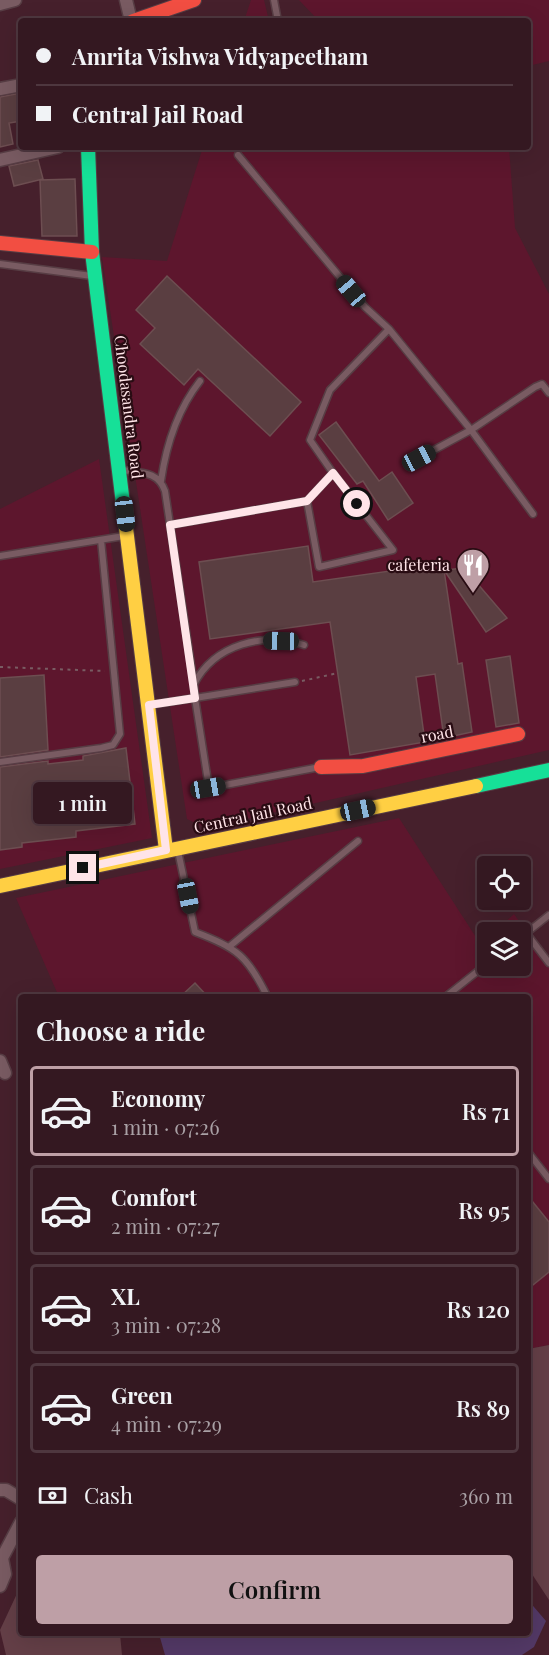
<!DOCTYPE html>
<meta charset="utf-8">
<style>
:root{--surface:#341821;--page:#3f252e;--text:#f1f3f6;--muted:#a9a0a5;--line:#4e373f;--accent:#be9fa6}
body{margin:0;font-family:"Playfair Display",serif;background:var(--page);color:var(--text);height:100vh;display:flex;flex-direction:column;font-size:22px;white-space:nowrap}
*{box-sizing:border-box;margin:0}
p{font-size:20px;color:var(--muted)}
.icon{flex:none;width:33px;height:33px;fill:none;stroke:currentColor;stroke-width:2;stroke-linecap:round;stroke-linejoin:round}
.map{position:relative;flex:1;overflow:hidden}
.drawer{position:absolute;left:18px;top:994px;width:513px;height:642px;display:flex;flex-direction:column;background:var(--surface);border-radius:6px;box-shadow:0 6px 24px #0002,0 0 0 2px var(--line)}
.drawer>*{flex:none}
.hud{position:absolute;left:18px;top:18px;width:513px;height:132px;border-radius:6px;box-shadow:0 6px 24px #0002,0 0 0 2px var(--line);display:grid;align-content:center;height:132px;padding:0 18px;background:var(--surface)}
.buttons{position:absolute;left:477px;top:856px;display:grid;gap:12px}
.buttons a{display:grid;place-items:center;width:54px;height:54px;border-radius:6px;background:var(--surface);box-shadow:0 6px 24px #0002,0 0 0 2px var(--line);font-size:30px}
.end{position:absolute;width:27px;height:27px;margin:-14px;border:8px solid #ffe4e8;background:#111;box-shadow:0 0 0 3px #111}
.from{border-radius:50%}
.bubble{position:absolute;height:42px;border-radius:6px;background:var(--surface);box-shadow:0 6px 24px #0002,0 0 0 2px var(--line);font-size:20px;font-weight:600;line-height:42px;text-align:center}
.car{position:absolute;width:18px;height:36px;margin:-18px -9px;border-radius:8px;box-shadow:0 0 4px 2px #0007;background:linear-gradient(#222 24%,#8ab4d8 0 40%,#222 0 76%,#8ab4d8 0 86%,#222 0)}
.hud b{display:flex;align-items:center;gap:21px;height:57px;font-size:22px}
.hud b+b{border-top:2px solid var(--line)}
.hud i{width:15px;height:15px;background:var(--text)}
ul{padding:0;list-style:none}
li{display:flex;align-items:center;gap:18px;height:90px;margin:0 12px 9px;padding:0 6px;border:3px solid var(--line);border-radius:6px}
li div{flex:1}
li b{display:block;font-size:22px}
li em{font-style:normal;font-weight:600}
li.selected{border-color:var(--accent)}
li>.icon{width:54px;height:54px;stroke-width:1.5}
h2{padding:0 18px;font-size:27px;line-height:72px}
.pay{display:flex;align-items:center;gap:15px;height:66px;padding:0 18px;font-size:22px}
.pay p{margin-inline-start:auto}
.button{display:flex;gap:12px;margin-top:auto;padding:12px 18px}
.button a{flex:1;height:69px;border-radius:6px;background:var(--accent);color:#111;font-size:24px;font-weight:600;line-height:69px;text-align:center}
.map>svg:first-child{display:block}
</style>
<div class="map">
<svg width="549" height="1655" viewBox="0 0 549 1655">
<rect width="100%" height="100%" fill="#46202c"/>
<path fill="#5d162d" d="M251,0H264L269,21H244Z
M299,0H549V61L528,66V21H319Z
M203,147H509L515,228L549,294V750L206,828L187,819L102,257L167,261Z
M99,459L152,838L0,869V509Z
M399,818L481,945L487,939L488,966H520V933H494L514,914L549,964V1345L528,1349V998L59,997L16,898Z"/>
<path fill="#643f47" d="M549,1345V1600L528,1568V1349Z
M21,1585V1634H120L122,1655H6L0,1630Z"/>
<path fill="#533966" d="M528,1600L546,1621L534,1647L522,1655H165L159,1634H528Z"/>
<path fill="#5a3e41" stroke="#6d4e51" stroke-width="1.5" d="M21,93V121L9,123L13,144L0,147V97Z
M38,160L43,179L14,186L9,166Z
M75,179L77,236H42L40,180Z
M167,276L301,402L270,436L198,369L184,385L140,344L155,328L136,310Z
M336,422L379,481L392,472L413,503L388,520L363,481L357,484L319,435Z
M308,546L313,582L425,566L426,572L444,570L458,664L462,663L472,732L444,738L435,674L416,677L425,742L350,755L330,622L210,639L199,562Z
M464,568L507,618L486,632L444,570Z
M510,656L519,723L496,727L486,660Z
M44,675L48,750L0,757V678Z
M126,748L135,824L76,831V837L22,843V847L0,850V767L48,761V764L83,760V756Z
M195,983L209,998H179Z
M528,1196L549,1222V1272L528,1289Z"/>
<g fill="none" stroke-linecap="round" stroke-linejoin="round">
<defs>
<path id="lane" d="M274,0L278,21
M238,155L365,307L389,329
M0,264L92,276
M419,458L471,430L533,514
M122,470C141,473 158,471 165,491L194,685L195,698L149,705
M161,481C166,446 178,409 200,381
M307,501L319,567L393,550L333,473
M170,525L307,501L333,473L310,440L330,390L389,329L471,430L535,387L542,384L549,393
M0,556L124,536
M295,682L195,698L209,788L320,767
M194,684C215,644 263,632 304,645
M0,762L101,748L113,745L120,734L101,540
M178,851L195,932C237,948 248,956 268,998
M527,934L549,963
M520,938L549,915
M230,946L358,841
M444,998L488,963
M528,1152L549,1179"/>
<path id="street" d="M126,0L131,21
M0,4L15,0
M0,89L21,85
M0,160L58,147
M0,1061L5,1073
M0,1490H6L21,1499
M0,1586L5,1574L2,1558L21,1522"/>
<path id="fast" d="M88,147L92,252L126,528
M476,786L549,770"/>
<path id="slow" d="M126,528L166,850
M0,886L476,786"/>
<path id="jam" d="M133,21L194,0
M0,243L92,252
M321,767L363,766L518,734"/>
</defs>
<use href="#lane" stroke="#573d44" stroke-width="9"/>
<use href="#street" stroke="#573d44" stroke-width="15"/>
<use href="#fast" stroke="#573d44" stroke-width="16"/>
<use href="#slow" stroke="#573d44" stroke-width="16"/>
<use href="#jam" stroke="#573d44" stroke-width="16"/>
<path stroke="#795c63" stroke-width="2" stroke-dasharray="3 4.5" stroke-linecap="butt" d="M0,667L105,671
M302,681L338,673"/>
<use href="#lane" stroke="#795b62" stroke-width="6"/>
<use href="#street" stroke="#795b62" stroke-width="12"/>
<use href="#fast" stroke="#16e098" stroke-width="14"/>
<use href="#slow" stroke="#ffcf43" stroke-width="14"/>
<use href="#jam" stroke="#f24e42" stroke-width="14"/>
</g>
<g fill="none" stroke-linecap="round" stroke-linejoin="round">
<path stroke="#ffe4e8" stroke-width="8" d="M83,868L166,850L149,705L195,698L170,525L307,501L333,473L357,504"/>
</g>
<defs>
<symbol id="restaurant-pin" viewBox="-11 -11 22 30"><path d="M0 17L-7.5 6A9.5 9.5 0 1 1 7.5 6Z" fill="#be9fa6" stroke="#290c13"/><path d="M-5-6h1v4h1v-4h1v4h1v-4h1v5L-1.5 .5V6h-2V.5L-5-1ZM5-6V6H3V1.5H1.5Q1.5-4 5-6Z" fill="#fff"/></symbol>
</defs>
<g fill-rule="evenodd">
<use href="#restaurant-pin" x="454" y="546" width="38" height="52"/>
</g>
<g text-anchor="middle" stroke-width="4.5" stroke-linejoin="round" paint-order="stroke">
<g font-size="16" fill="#ffe4e8" stroke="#290c13">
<text transform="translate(129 407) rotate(83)" y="6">Choodasandra Road</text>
<text transform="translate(437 734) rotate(-11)" y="6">road</text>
<text transform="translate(253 815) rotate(-12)" y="6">Central Jail Road</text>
</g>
<g font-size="16" fill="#ffe4e8" stroke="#290c13" text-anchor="end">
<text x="450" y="571">cafeteria</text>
</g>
</g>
</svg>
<div class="buttons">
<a><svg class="icon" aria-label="locate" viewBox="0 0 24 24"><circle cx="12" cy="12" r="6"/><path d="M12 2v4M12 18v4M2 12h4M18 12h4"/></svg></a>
<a><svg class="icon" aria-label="layers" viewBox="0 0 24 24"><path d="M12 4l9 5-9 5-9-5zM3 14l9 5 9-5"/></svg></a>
</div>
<i class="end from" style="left:357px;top:504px"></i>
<i class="end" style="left:83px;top:868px"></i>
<div class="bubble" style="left:33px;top:782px;width:99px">1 min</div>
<i class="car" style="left:351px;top:291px;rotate:320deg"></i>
<i class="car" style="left:419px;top:458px;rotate:62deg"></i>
<i class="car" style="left:125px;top:514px;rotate:173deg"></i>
<i class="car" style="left:281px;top:641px;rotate:271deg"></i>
<i class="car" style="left:208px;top:788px;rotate:80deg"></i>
<i class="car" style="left:358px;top:810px;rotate:78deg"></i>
<i class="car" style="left:188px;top:896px;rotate:169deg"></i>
<div class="hud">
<b><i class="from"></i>Amrita Vishwa Vidyapeetham</b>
<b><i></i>Central Jail Road</b>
</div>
<section class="drawer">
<h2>Choose a ride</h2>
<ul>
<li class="selected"><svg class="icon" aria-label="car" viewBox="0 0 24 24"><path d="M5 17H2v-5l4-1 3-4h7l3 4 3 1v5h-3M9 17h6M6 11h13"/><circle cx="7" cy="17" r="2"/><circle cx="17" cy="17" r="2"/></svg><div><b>Economy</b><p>1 min · 07:26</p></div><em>Rs 71</em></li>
<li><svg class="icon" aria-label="car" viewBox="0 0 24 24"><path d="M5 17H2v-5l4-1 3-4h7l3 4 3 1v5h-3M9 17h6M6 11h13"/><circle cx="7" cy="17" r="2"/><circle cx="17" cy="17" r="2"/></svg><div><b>Comfort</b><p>2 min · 07:27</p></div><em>Rs 95</em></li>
<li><svg class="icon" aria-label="car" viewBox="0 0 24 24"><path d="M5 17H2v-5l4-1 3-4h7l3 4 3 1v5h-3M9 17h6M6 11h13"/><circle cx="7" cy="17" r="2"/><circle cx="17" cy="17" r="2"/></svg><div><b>XL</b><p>3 min · 07:28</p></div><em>Rs 120</em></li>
<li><svg class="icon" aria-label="car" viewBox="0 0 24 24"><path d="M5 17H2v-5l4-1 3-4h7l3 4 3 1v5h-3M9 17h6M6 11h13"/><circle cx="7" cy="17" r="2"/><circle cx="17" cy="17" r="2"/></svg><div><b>Green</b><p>4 min · 07:29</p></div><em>Rs 89</em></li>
</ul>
<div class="pay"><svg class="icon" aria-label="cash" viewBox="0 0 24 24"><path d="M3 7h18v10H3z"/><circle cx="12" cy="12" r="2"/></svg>Cash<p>360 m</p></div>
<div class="button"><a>Confirm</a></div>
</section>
</div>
